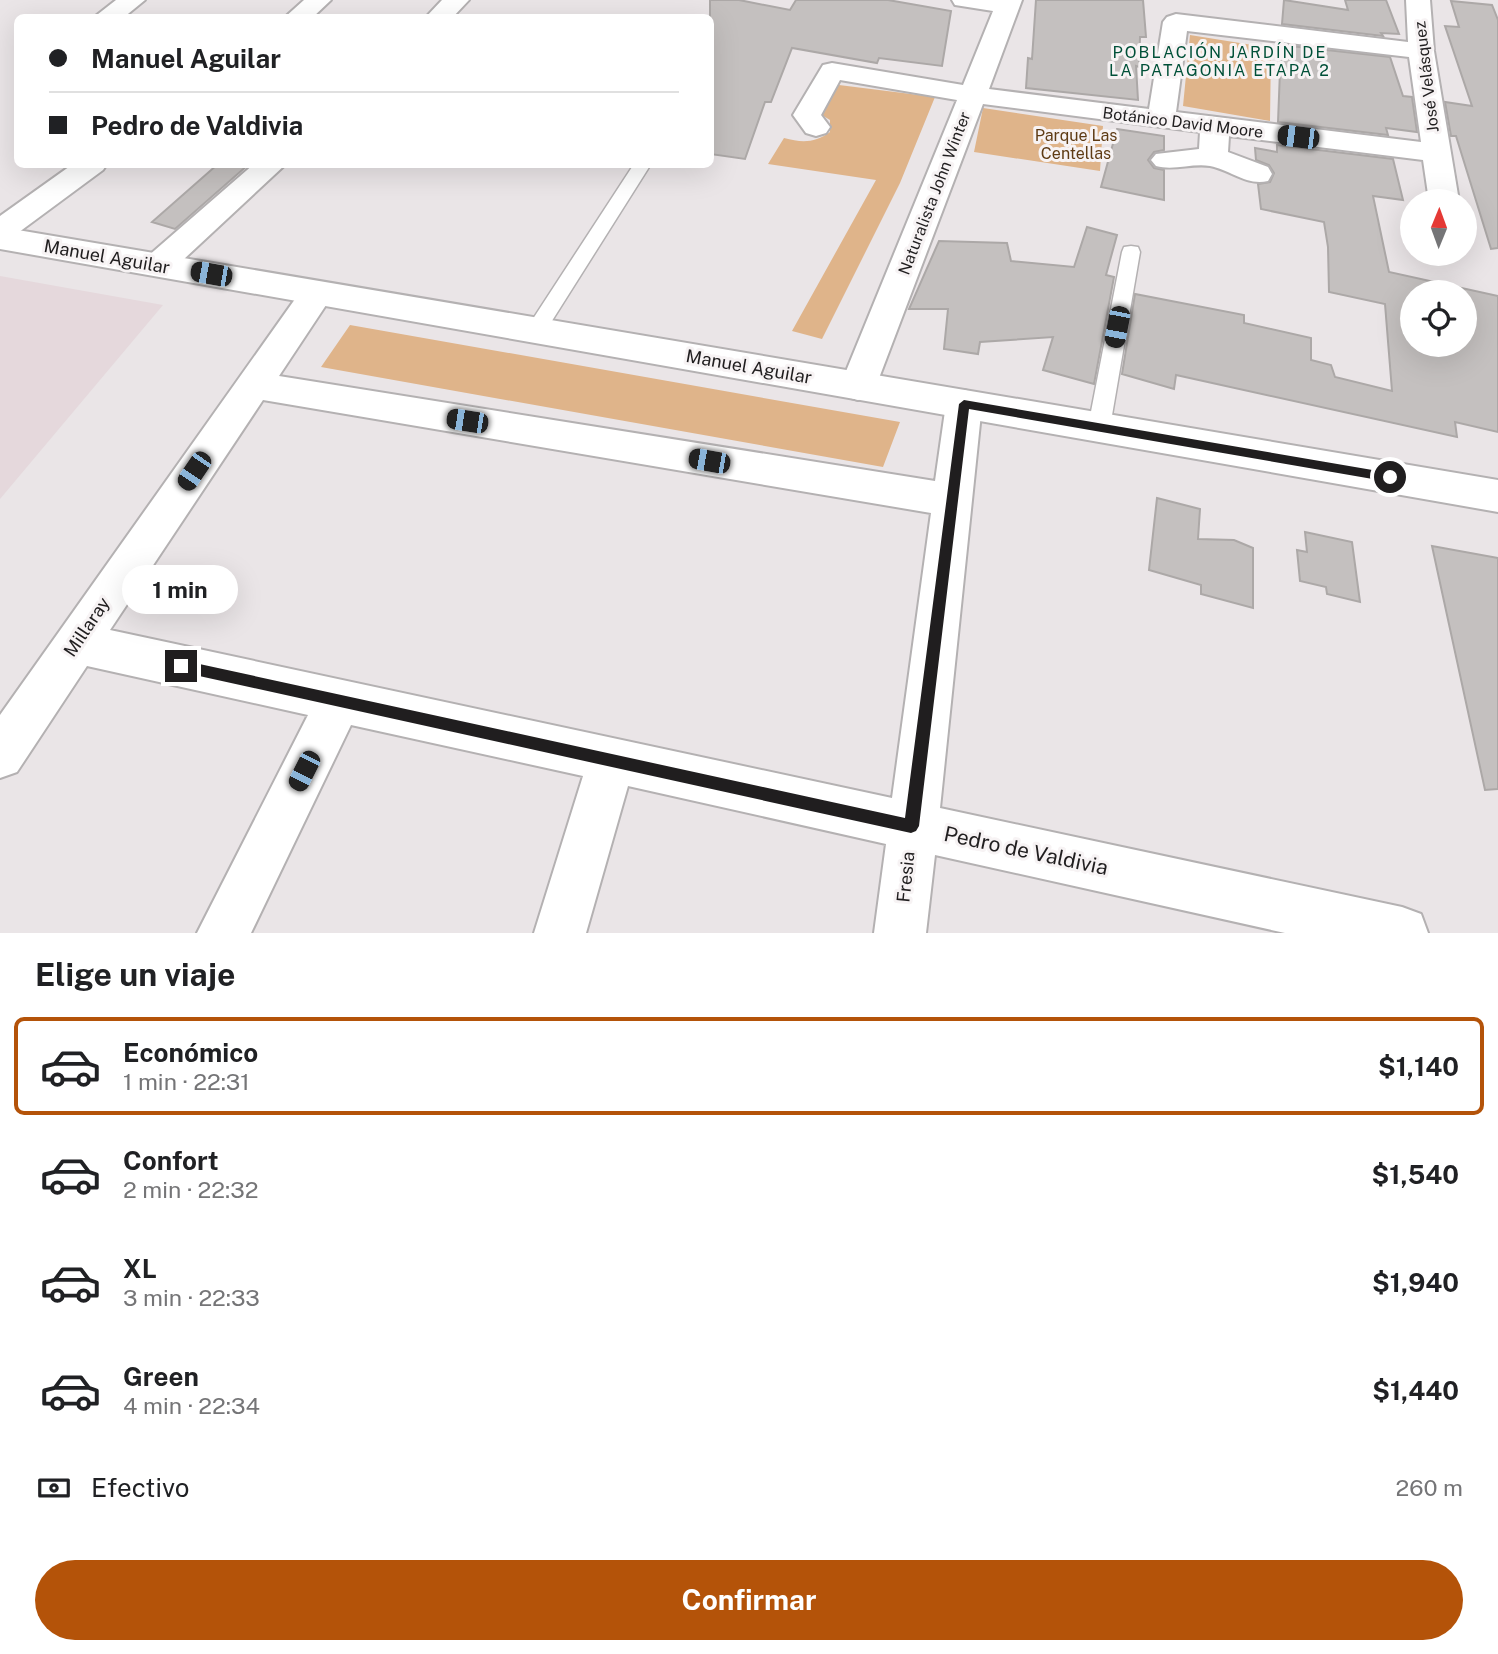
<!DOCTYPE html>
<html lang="es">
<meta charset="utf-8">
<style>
:root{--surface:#fff;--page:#f6f6f6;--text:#202124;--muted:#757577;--line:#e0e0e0;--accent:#b45309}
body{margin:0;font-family:"Public Sans",sans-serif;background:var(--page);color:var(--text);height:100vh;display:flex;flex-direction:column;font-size:26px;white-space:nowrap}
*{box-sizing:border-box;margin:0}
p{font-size:23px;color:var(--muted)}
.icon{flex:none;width:38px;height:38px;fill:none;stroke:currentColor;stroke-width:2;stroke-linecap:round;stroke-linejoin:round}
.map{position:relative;height:933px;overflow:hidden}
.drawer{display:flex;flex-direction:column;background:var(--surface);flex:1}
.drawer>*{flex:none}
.guide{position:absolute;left:14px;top:14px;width:700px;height:154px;border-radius:10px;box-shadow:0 7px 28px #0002;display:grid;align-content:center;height:154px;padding:0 35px;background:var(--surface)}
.needle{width:46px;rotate:1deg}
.controls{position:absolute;left:1400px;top:189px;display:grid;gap:14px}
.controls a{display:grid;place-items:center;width:77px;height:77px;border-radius:50%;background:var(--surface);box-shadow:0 7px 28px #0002;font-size:35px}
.end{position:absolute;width:32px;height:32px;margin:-16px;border:9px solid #201e1f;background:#fff;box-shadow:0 0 0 4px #fff}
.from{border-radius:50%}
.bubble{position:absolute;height:49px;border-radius:24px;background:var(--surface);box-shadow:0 7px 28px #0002;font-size:23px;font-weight:700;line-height:49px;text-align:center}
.car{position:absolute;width:21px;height:42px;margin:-21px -10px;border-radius:9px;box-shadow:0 0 5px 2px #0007;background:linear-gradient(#222 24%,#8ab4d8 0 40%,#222 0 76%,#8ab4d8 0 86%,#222 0)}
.guide b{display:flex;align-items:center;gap:24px;height:66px;font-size:26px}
.guide b+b{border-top:2px solid var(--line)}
.guide i{width:18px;height:18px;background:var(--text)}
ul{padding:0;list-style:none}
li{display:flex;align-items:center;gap:21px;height:98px;margin:0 14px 10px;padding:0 21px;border:4px solid transparent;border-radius:10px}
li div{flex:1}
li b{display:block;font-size:26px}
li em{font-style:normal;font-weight:700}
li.current{border-color:var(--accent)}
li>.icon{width:63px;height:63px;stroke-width:1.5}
h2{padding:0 35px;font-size:32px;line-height:84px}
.pay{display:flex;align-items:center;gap:18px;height:77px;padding:0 35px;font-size:26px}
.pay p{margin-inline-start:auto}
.button{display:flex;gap:14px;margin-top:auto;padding:14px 35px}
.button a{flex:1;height:80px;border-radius:42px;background:var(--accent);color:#fff;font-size:28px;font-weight:700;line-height:80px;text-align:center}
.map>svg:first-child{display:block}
</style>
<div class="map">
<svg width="1498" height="933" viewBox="0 0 1498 933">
<rect width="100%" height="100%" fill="#eae5e7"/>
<path fill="#e5d8dc" d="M0,276L163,305L0,499Z"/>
<path fill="#dfb48a" d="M1190,35L1271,48L1270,121L1183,106Z
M831,84L935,97L900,183L822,339L792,331L876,180L768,164L784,138C802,143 815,143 830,132V120L815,111Z
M983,108L1103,126L1100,171L974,152Z
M350,325L900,422L883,467L321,367Z"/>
<path fill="#c4c0bf" stroke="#aca8a7" stroke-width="2" fill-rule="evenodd" d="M710,0H739L790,10L796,0H888L951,11L942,66L879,58L877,63L792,48L771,102H765L745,159L710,154Z
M1036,0H1143L1146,37H1140L1139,67L1136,66L1138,100L1026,88L1028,58L1032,59Z
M1284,0L1348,10L1345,0H1386L1399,34L1381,33L1383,36L1282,24Z
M1451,1L1492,5L1498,20V248L1491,249L1456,136H1451L1445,102L1472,106L1445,26L1459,27Z
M1281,45L1390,57L1403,96L1412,97L1417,132L1386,128L1388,135L1278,122Z
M1117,129L1164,136V150L1154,152L1148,160L1154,168L1164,170V200L1101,187Z
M1277,145L1393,159L1403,200L1373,196L1389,272L1498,296V432L1455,422L1457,437L1176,375L1174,389L1122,374L1135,294L1244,315V323L1311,338V360L1331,365L1335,377L1392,391L1385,304L1329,292L1328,247L1324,222L1261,209L1258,184L1270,182L1274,173L1269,165L1256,160L1255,148L1277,152ZM1412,292H1465V345H1412Z
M218,164H249L175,229L152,222Z
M1087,227L1117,235L1106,275L1114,277L1094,384L1043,370L1053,337L980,342L978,354L944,349L948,309H909L939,241L1007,243L1011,261L1074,267Z
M1157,498L1200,509L1198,539L1234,540L1253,548V608L1201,594V585L1149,570Z
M1305,532L1352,542L1360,602L1327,594L1326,587L1300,581L1297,550L1307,552Z
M1432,546L1498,558V789L1485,790Z"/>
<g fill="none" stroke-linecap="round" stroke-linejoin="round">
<defs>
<path id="service" d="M634,164H651L543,335L536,337L529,335L526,330L529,325Z
M1131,246L1138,247L1140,252L1110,427L1107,433L1099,436L1091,433L1088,427L1122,252L1124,247Z"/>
<path id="minor" d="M116,0H145L123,18H93Z
M304,0H331L312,18H284Z
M442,0H469L452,18H425Z
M952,0H1022L989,89L1149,109L1163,22L1167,17L1176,14L1408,42L1406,0H1430L1434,51L1459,201H1429L1423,160L1229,136L1228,152L1268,167L1272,174L1268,181C1246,186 1231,170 1210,166C1192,163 1174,171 1156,166L1151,160L1156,154L1199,149L1200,132L983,104L876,386L871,396L858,400L845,396L840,386L957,100L840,80L821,115L830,127L826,133L816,136L806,133L793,115L823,65L832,63L963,85L993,11L955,5ZM1187,31L1409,57L1421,142L1176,112Z
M73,164H107L103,170L11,238L0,241V216Z
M254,164H286L169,273L158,276L147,273L142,265L147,257Z
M317,281L329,285L334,293L279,376L935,481L946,404L951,394L964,390L977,394L982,404L940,808L1402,907L1421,914L1428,933H1285L935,855L926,933H874L886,844L628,786L586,933H534L583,776L351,725L251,933H197L308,715L87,666L17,772L0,778V715L305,285ZM263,400L931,513L892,798L110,630Z"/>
<path id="tertiary" d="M0,227L1498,480V512L0,249Z"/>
</defs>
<use href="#service" stroke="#b4b1b2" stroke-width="3"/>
<use href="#minor" stroke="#b4b1b2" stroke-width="4"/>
<use href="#tertiary" stroke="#b4b1b2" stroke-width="4"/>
<use href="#service" fill="#fff" fill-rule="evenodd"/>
<use href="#minor" fill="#fff" fill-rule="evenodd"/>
<use href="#tertiary" fill="#fff" fill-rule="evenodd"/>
</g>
<path fill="#201e1f" d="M964,400L1390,473L1396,477L1390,482L969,409L919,826L916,831L911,833L181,672L175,666L181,660L905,818L959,404Z"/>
<g text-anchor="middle" stroke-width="6" stroke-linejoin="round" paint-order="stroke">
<g font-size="16" letter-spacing="2" fill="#005038" stroke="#f7f3f4">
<text x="1220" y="58">POBLACIÓN JARDÍN DE<tspan x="1220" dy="18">LA PATAGONIA ETAPA 2</tspan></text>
</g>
<g font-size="16" fill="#201e1f" stroke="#f7f3f4">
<text transform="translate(1426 77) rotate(-97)" y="6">José Velásquez</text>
<text transform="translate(1183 122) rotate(7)" y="6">Botánico David Moore</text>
<text transform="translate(934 193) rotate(-69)" y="6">Naturalista John Winter</text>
</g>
<g font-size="16" fill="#5e3b14" stroke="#f7f3f4">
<text x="1076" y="141">Parque Las<tspan x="1076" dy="18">Centellas</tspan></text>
</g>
<g font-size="18" fill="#201e1f" stroke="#f7f3f4">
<text transform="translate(107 257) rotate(10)" y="6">Manuel Aguilar</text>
<text transform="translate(749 367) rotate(10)" y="6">Manuel Aguilar</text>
<text transform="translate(87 627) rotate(-56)" y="6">Millaray</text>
<text transform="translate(906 877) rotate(-84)" y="6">Fresia</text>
</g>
<g font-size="21" fill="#201e1f" stroke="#f7f3f4">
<text transform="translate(1026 851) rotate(12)" y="7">Pedro de Valdivia</text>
</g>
</g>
</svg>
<div class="controls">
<a><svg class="needle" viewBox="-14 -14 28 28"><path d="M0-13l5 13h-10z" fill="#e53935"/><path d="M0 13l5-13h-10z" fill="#757577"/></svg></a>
<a><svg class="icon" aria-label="locate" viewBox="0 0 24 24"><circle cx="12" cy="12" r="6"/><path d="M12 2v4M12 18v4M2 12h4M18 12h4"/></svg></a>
</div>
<i class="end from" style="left:1390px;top:477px"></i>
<i class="end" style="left:181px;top:666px"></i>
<div class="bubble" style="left:122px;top:565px;width:116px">1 min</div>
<i class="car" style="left:1298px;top:137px;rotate:277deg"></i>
<i class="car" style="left:211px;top:274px;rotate:280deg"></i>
<i class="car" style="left:1117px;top:327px;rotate:191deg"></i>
<i class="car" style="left:467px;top:421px;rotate:279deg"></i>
<i class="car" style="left:709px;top:461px;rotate:280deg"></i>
<i class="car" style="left:194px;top:471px;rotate:214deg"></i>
<i class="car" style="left:304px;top:771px;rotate:207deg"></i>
<div class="guide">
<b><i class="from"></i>Manuel Aguilar</b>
<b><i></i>Pedro de Valdivia</b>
</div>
</div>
<section class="drawer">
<h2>Elige un viaje</h2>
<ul>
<li class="current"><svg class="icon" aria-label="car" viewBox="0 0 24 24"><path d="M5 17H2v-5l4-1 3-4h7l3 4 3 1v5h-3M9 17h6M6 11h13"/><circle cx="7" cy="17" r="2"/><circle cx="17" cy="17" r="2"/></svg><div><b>Económico</b><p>1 min · 22:31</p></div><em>$1,140</em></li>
<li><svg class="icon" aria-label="car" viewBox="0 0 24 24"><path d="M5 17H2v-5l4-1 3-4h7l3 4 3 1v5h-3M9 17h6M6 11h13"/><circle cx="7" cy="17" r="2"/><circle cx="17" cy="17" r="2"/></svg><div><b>Confort</b><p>2 min · 22:32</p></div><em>$1,540</em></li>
<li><svg class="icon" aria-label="car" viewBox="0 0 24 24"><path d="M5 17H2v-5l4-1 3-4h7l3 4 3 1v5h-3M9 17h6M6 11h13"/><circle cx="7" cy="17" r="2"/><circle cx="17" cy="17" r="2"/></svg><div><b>XL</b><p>3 min · 22:33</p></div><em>$1,940</em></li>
<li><svg class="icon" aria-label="car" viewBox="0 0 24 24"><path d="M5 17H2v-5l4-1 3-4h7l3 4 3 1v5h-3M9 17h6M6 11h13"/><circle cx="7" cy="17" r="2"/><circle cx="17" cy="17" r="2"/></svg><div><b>Green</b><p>4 min · 22:34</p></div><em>$1,440</em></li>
</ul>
<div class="pay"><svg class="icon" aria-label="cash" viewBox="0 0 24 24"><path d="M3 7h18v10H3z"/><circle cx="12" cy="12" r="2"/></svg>Efectivo<p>260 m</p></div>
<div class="button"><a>Confirmar</a></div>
</section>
